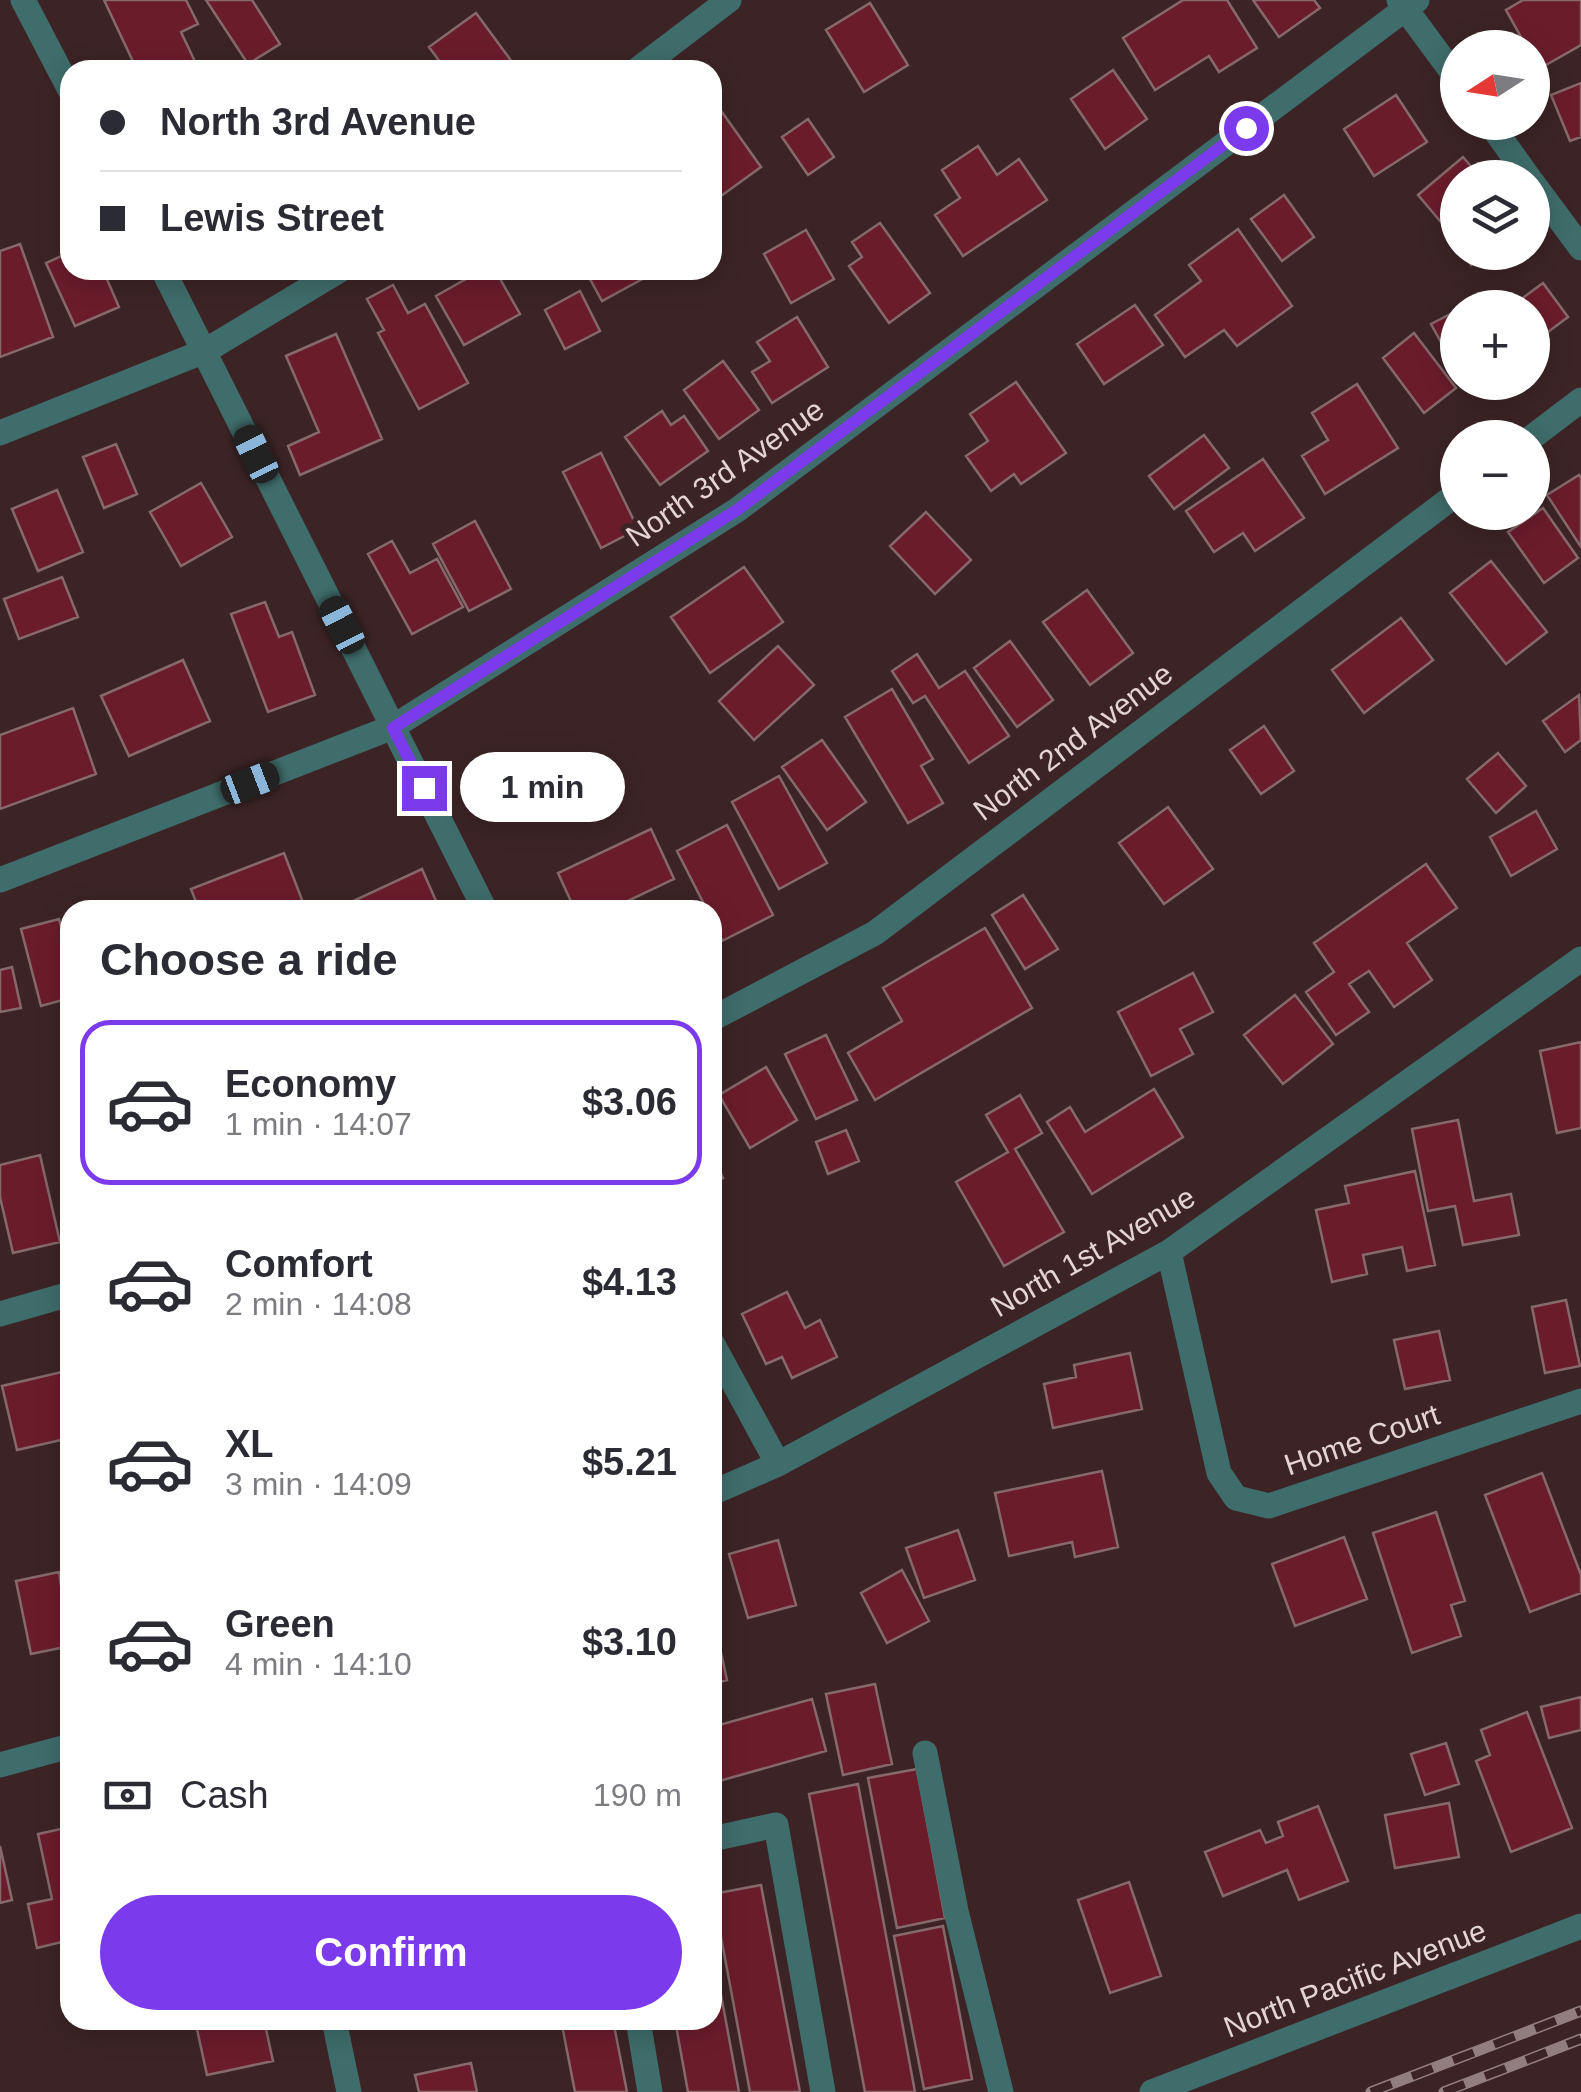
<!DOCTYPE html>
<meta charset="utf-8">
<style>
:root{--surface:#fff;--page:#f7f7f7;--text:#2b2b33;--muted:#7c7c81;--line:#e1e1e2;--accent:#7c3aed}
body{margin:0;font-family:Arial,sans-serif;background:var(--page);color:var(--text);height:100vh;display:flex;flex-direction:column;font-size:38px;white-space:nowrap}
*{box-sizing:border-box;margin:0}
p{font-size:32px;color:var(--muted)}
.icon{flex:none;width:55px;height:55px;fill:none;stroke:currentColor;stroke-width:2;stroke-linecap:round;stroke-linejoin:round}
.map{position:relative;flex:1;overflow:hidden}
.panel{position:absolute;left:60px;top:900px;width:662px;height:1130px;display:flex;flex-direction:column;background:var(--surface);border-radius:30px;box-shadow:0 5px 25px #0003}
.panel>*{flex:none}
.hud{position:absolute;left:60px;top:60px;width:662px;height:220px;border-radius:30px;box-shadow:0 5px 25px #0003;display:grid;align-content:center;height:220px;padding:0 40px;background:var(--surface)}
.needle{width:65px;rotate:258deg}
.controls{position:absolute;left:1440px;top:30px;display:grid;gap:20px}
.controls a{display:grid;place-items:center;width:110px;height:110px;border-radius:50%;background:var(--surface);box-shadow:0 5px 25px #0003;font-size:50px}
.end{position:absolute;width:45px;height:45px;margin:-22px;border:12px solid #7c3aed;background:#fff;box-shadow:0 0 0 5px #fff}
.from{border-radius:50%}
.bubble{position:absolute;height:70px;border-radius:35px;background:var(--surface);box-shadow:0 5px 25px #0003;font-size:32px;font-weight:700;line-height:70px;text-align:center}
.car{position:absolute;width:30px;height:60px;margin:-30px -15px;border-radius:12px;box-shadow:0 0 8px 2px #0007;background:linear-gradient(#222 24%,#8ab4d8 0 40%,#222 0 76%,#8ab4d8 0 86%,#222 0)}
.hud b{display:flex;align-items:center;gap:35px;height:95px;font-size:38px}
.hud b+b{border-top:2px solid var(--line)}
.hud i{width:25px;height:25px;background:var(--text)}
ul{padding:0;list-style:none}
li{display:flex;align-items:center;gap:30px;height:165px;margin:0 20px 15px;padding:0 20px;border:5px solid transparent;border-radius:30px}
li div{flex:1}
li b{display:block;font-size:38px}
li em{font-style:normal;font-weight:700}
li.on{border-color:var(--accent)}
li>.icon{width:90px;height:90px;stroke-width:1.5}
h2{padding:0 40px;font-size:45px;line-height:120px}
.pay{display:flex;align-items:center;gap:25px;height:110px;padding:0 40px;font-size:38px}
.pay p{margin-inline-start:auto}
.primary-button{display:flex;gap:20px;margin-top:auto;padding:20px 40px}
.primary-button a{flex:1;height:115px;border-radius:60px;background:var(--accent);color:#fff;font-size:40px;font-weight:700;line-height:115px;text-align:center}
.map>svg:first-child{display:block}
</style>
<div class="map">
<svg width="1581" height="2092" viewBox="0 0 1581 2092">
<rect width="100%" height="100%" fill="#3c2426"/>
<path fill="#6b1c2b" stroke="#85696b" stroke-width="2.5" d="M104,0H186L198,24L181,32L199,70H137Z
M206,0H252L280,44L248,64Z
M1183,0H1227L1257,48L1219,72L1209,56L1155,90L1123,38Z
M1253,0H1314L1320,8L1279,37Z
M1523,0H1581V45L1539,69L1532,48H1527L1506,10Z
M870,3L908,65L864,92L826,30Z
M476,13L518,70H446L429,47Z
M1113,70L1147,119L1105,149L1071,99Z
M1581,83V137L1570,141L1551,95Z
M1396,95L1427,142L1374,176L1344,129Z
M717,105L761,167L721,196L712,184V108Z
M808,119L834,157L808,175L782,137Z
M978,146L997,175L1019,159L1047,200L963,256L935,215L960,198L942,170Z
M1463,157L1481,178H1458V218L1446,228L1418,195Z
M1284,195L1314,237L1282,261L1251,219Z
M880,223L930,293L889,323L849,266L862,257L852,242Z
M1238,229L1292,306L1237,346L1224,330L1185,357L1155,315L1201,281L1189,265Z
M806,230L834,279L791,303L764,254Z
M20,244L53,337L0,357V251Z
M70,252V270H103L119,307L75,326L46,263Z
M1462,252H1488L1471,265Z
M482,270H495L520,314L464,345L436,296Z
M585,270H659L602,301Z
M1543,283L1568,317L1532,344V308H1509Z
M393,285L408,313L425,304L468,383L419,409L378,333L384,330L367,299Z
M580,291L600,331L565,349L545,310Z
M1135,305L1163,345L1104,384L1077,344Z
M1458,310V373L1431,324Z
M797,317L828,367L772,403L752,372L770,361L757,342Z
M1414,333L1456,388L1424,413L1383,358Z
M336,334L382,439L300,475L288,446L319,432L286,356Z
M723,361L759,410L719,439L684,390Z
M1016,382L1066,453L1021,484L1014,474L991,491L966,456L988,441L970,414Z
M1357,384L1398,448L1325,494L1302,456L1328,440L1312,413Z
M662,411L671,425L684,416L708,451L660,485L625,437Z
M1204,435L1229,468L1174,509L1149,476Z
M116,444L137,494L104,508L83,457Z
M601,453L638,529L601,548L563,472Z
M1263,459L1304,518L1255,551L1243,533L1214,552L1186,511Z
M1579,475L1581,478V547L1547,495Z
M201,483L232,537L181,566L150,512Z
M57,490L83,552L38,571L12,509Z
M1543,508L1578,558L1544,583L1508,532Z
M926,512L971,560L935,594L890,546Z
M475,521L511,589L469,611L433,544Z
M392,541L410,573L437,559L463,607L412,634L368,554Z
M1491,561L1547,632L1506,664L1450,593Z
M744,567L783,622L710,673L671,617Z
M62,577L78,617L19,639L4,599Z
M1087,590L1133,653L1090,685L1043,622Z
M265,602L279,637L292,632L315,695L268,712L231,614Z
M1401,618L1433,660L1364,713L1332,670Z
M1010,641L1053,700L1017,727L974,668Z
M778,646L814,685L754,740L719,701Z
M917,654L939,688L965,671L1009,736L969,763L925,696L913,703L892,671Z
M183,660L210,721L129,756L101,696Z
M892,689L933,759L921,766L943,803L908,823L845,717Z
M1579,695L1581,740L1565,752L1543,721Z
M73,708L96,774L0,809V735Z
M1264,726L1294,771L1261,794L1230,750Z
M822,740L866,802L827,830L782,767Z
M1498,753L1526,786L1496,813L1467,779Z
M585,770L605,806L580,820L560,785Z
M779,776L827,863L779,889L732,802Z
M1168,807L1213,869L1164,904L1119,843Z
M1536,811L1557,849L1511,876L1490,837Z
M727,825L773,915L722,941L712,910H707L677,851Z
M651,829L674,879L609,910H575L558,873Z
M284,853L304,905L292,910H199L191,889Z
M1426,864L1457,908L1407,943L1432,980L1394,1007L1369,971L1349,984L1369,1012L1336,1035L1306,992L1334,972L1314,943Z
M422,869L440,910H336V909Z
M1023,895L1058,949L1025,969L992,915Z
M59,919L70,958V998L41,1006L21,929Z
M985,928L1032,1008L875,1100L848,1053L902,1021L883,988Z
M12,967L21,1008L0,1012V970Z
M1193,973L1213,1012L1180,1029L1193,1054L1151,1076L1118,1012Z
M1295,995L1333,1044L1283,1084L1244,1035Z
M826,1035L857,1100L816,1119L785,1054Z
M1581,1042V1128L1557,1133L1540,1051Z
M766,1067L797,1120L750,1148L719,1095Z
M1154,1089L1183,1137L1092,1194L1047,1122L1070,1107L1085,1132Z
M1020,1095L1042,1133L1015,1149L1064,1232L1004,1266L956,1182L1008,1152L986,1115Z
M1458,1120L1474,1201L1511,1194L1519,1235L1463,1245L1455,1206L1428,1211L1412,1129Z
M846,1130L859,1161L828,1174L816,1142Z
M712,1153L723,1178L712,1183Z
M40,1155L60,1242L13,1253L0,1197V1165Z
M1415,1171L1435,1265L1407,1271L1402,1247L1363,1255L1367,1274L1332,1282L1316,1210L1349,1203L1345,1186Z
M787,1292L805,1328L820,1320L837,1357L792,1378L782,1357L766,1364L742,1314Z
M1566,1300L1580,1366L1545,1373L1532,1307Z
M1439,1331L1450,1380L1405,1389L1394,1340Z
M1130,1353L1142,1409L1053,1428L1044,1384L1076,1377L1074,1365Z
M70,1370V1438L17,1450L2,1386Z
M1102,1471L1118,1547L1075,1557L1072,1542L1009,1556L995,1493Z
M1542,1473L1581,1575V1593L1530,1612L1485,1495Z
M1436,1512L1465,1601L1451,1605L1461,1636L1412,1653L1373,1533Z
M958,1530L975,1580L924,1598L906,1548Z
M1344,1537L1367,1599L1295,1626L1272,1564Z
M778,1540L796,1605L748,1618L729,1554Z
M902,1570L929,1621L887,1643L861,1593Z
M59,1572L70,1646L31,1654L16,1581Z
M712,1611L727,1680L712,1684Z
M875,1684L892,1764L843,1775L826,1694Z
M1581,1697V1730L1549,1738L1541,1707Z
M812,1699L826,1751L712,1783V1727Z
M1527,1712L1572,1828L1511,1852L1476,1761L1490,1755L1481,1730Z
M1446,1743L1459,1784L1425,1795L1411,1754Z
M917,1769L945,1918L897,1928L868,1778Z
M858,1784L915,2092H865L809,1794Z
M1449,1803L1459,1857L1395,1868L1385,1815Z
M1318,1806L1348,1881L1299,1900L1287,1870L1223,1896L1205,1852L1260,1830L1266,1843L1283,1836L1278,1822Z
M70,1827V1940L37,1948L28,1904L52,1899L38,1834Z
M0,1846L12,1900L0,1903Z
M1129,1882L1161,1976L1110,1993L1078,1900Z
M761,1885L800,2092H750L713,1894Z
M943,1926L972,2079L924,2089L894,1936Z
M712,1946L739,2092H688L675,2020H712Z
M195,2020H264L273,2061L207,2075Z
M561,2020H613L627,2092H575Z
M471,2063L477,2092H419L415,2075Z"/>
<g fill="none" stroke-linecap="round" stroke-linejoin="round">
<path stroke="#3f6d6b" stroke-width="25" d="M23,0L70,90
M1399,0L1458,80
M637,70L729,0
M1489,122L1529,178
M1532,182L1581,248
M163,270L485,910
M0,433L205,351L340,270
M1531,438L1581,400
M0,880L393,727L737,510L1417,0
M712,1019L875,933L1458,493
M1169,1252L1219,1473L1236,1498L1269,1506L1581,1401
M0,1314L70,1294
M712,1343L778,1464
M712,1493L778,1464L1169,1252L1581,959
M925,1753L956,1911L1001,2092
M0,1765L70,1746
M712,1839L776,1825L823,2092
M334,2020L349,2092
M638,2020L650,2092
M1152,2092L1581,1926"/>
<defs>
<path id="rail" d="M1371,2092L1581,2011
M1444,2092L1581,2039"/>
</defs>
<use href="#rail" stroke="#927e80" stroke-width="11"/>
<use href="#rail" stroke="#3c2426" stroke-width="8" stroke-dasharray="22" stroke-linecap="butt"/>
</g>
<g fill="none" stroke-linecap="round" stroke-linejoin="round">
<path stroke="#7c3aed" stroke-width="12" d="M424,788L393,728L737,510L1246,128"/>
</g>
<g text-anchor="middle" stroke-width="10" stroke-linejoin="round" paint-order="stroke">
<g font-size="30" fill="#e4d4d5" stroke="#3c2426">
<text transform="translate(725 473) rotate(-35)" y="10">North 3rd Avenue</text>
<text transform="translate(1073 742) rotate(-37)" y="10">North 2nd Avenue</text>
<text transform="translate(1093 1252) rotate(-30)" y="10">North 1st Avenue</text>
<text transform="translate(1362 1440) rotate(-19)" y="10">Home Court</text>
<text transform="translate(1355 1979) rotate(-21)" y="10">North Pacific Avenue</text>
</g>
</g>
</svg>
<div class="controls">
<a><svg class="needle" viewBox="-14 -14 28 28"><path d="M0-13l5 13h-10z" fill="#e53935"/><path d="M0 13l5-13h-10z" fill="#7c7c81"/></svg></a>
<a><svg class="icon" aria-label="layers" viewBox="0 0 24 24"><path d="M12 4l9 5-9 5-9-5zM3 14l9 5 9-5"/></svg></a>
<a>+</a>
<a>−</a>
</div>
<i class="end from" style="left:1246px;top:128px"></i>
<i class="end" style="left:424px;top:788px"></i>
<div class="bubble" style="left:460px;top:752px;width:165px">1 min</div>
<i class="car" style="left:256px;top:454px;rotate:334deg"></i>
<i class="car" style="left:342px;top:625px;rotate:333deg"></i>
<i class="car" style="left:250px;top:783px;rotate:69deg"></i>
<div class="hud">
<b><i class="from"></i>North 3rd Avenue</b>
<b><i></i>Lewis Street</b>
</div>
<section class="panel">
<h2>Choose a ride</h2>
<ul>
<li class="on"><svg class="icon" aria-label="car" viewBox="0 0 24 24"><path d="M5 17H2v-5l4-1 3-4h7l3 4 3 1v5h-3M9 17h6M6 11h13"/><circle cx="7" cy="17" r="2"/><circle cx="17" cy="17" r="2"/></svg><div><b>Economy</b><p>1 min · 14:07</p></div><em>$3.06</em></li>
<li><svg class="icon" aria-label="car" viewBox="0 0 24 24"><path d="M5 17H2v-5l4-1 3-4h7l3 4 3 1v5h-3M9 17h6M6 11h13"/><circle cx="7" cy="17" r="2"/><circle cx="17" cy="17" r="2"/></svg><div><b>Comfort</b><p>2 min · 14:08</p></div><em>$4.13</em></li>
<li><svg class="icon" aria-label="car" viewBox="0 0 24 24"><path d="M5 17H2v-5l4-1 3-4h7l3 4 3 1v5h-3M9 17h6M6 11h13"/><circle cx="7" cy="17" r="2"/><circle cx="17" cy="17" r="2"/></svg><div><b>XL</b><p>3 min · 14:09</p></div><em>$5.21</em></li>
<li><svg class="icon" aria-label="car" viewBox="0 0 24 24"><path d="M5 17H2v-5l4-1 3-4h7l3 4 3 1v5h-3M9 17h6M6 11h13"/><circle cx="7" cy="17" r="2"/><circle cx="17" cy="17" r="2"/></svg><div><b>Green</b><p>4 min · 14:10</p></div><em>$3.10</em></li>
</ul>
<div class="pay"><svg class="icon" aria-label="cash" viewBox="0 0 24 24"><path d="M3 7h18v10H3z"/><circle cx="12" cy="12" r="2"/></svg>Cash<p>190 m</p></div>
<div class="primary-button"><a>Confirm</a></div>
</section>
</div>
